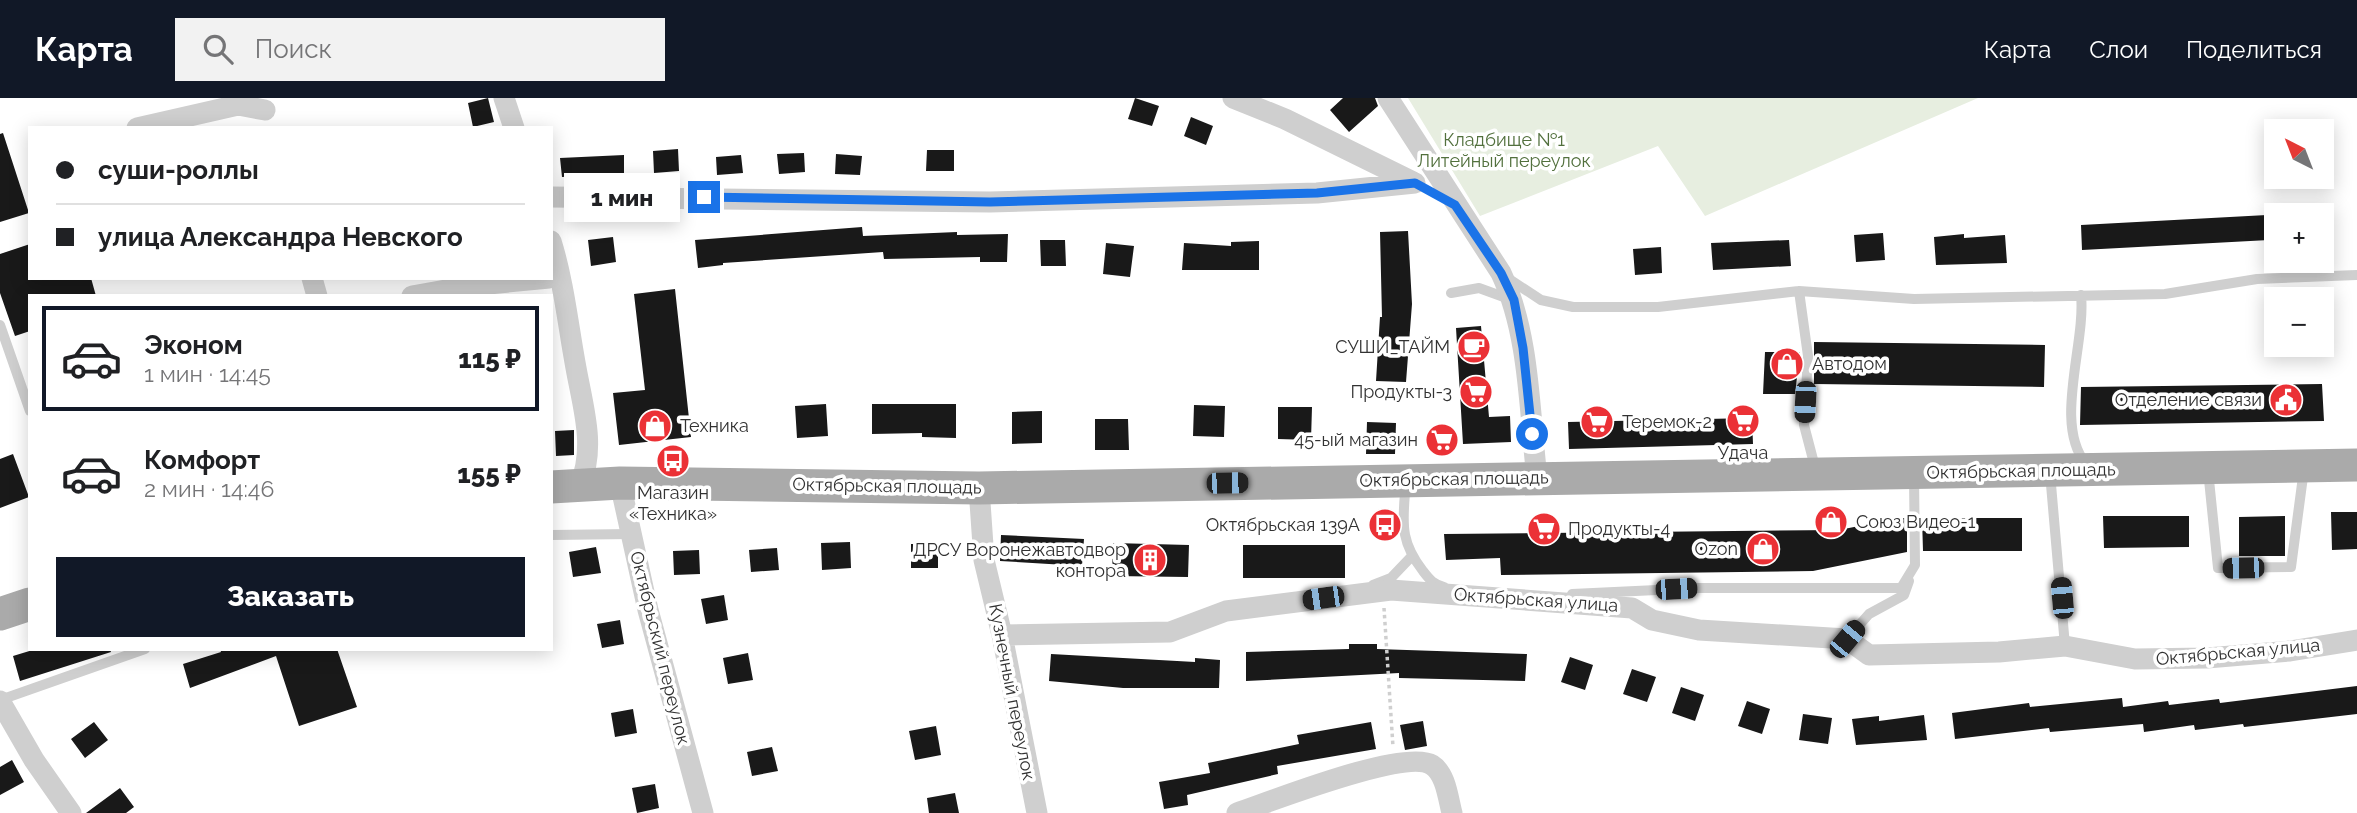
<!DOCTYPE html>
<html lang="ru">
<meta charset="utf-8">
<style>
:root{--surface:#fff;--page:#f2f2f2;--text:#202124;--muted:#757577;--line:#e0e0e0;--accent:#111827}
body{margin:0;font-family:Raleway,sans-serif;background:var(--page);color:var(--text);height:100vh;display:flex;flex-direction:column;font-size:26px;white-space:nowrap}
*{box-sizing:border-box;margin:0}
p{font-size:23px;color:var(--muted)}
.icon{flex:none;width:38px;height:38px;fill:none;stroke:currentColor;stroke-width:2;stroke-linecap:round;stroke-linejoin:round}
.map{position:relative;flex:1;overflow:hidden}
.sheet{position:absolute;left:28px;top:196px;width:525px;height:357px;display:flex;flex-direction:column;background:var(--surface);border-radius:0px;box-shadow:0 4px 18px #0003}
.sheet>*{flex:none}
.banner{position:absolute;left:28px;top:28px;width:525px;height:154px;border-radius:0px;box-shadow:0 4px 18px #0003;display:grid;align-content:center;height:154px;padding:0 28px;background:var(--surface)}
.needle{width:46px;rotate:318deg}
.buttons{position:absolute;left:2264px;top:21px;display:grid;gap:14px}
.buttons a{display:grid;place-items:center;width:70px;height:70px;border-radius:0px;background:var(--surface);box-shadow:0 4px 18px #0003;font-size:35px}
.end{position:absolute;width:32px;height:32px;margin:-16px;border:9px solid #1a73e8;background:#fff;box-shadow:0 0 0 4px #fff}
.from{border-radius:50%}
.bubble{position:absolute;height:49px;border-radius:0px;background:var(--surface);box-shadow:0 4px 18px #0003;font-size:23px;font-weight:800;line-height:49px;text-align:center}
.car{position:absolute;width:21px;height:42px;margin:-21px -10px;border-radius:9px;box-shadow:0 0 5px 2px #0007;background:linear-gradient(#222 24%,#8ab4d8 0 40%,#222 0 76%,#8ab4d8 0 86%,#222 0)}
.banner b{display:flex;align-items:center;gap:24px;height:66px;font-size:26px}
.banner b+b{border-top:2px solid var(--line)}
.banner i{width:18px;height:18px;background:var(--text)}
ul{padding:12px 0 0;list-style:none}
li{display:flex;align-items:center;gap:21px;height:105px;margin:0 14px 10px;padding:0 14px;border:4px solid transparent;border-radius:0px}
li div{flex:1}
li b{display:block;font-size:26px}
li em{font-style:normal;font-weight:800}
li.on{border-color:var(--accent)}
li>.icon{width:63px;height:63px;stroke-width:1.5}
.primary-button{display:flex;gap:14px;margin-top:auto;padding:14px 28px}
.primary-button a{flex:1;height:80px;border-radius:0px;background:var(--accent);color:#fff;font-size:28px;font-weight:800;line-height:80px;text-align:center}
header{display:flex;align-items:center;gap:42px;box-sizing:border-box;height:98px;padding:0 35px;background:var(--accent);color:#fff}
header strong{font-size:33px}
nav{display:flex;gap:38px;margin-inline-start:auto;font-size:24px}
.search{width:490px;height:63px;background:var(--page);display:flex;align-items:center;gap:18px;box-sizing:border-box;padding:0 24px;border-radius:0px;color:var(--muted);font-size:26px}
.map>svg:first-child{display:block}
</style>
<header>
<strong>Карта</strong>
<div class="search"><svg class="icon" aria-label="search" viewBox="0 0 24 24"><circle cx="10" cy="10" r="6"/><path d="M15 15l6 6"/></svg>Поиск</div>
<nav><a>Карта</a><a>Слои</a><a>Поделиться</a></nav>
</header>
<div class="map">
<svg width="2357" height="715" viewBox="0 0 2357 715">
<rect width="100%" height="100%" fill="#fff"/>
<path fill="#e7eee0" d="M1408,0H1978L1705,118L1658,48L1480,118Z"/>
<path fill="#191919" d="M488,0L494,24L473,29L468,5Z
M1135,0L1159,8L1152,28L1128,21Z
M1343,0H1375L1378,8L1349,34L1330,12Z
M1191,19L1213,28L1206,47L1184,38Z
M3,35L29,115L0,124V36Z
M678,51L679,73L654,75L653,53Z
M927,52H954V73H926Z
M804,55L805,74L779,76L777,56Z
M836,56L862,58L860,77L835,76Z
M624,57V76L562,79L560,60Z
M741,57L743,75L717,77L716,59Z
M2267,117L2269,142L2082,152L2081,127Z
M862,129L863,138L957,134V137L1008,136L1007,164H980V159L884,161L883,154L723,165V167L698,170L695,142Z
M1408,133L1412,206L1406,284L1376,283L1380,219H1382L1380,134Z
M1883,135L1885,162L1856,164L1854,137Z
M1964,136V140L2005,137L2007,165L1936,167L1934,139Z
M613,139L616,164L591,168L588,142Z
M1040,142H1065L1066,168H1041Z
M1789,142L1791,168L1713,172L1711,145Z
M1259,143V172H1182L1184,145L1231,148V144Z
M1106,145L1134,148L1130,179L1103,176Z
M30,146V180H91L96,198H30V233L15,238L0,195V156Z
M1661,149L1662,175L1635,177L1633,151Z
M675,191L691,339L619,347L613,295L645,292L634,196Z
M1481,228L1489,319L1510,318L1511,344L1463,346L1456,230Z
M1814,244L2045,247L2044,289L1814,286Z
M1765,254H1800L1795,296H1763Z
M2322,286L2324,323L2080,327L2081,289Z
M826,306L828,338L797,340L795,308Z
M872,306H956V340L922,339V335L872,336Z
M1194,307L1225,308L1224,339L1193,338Z
M1278,309H1312L1311,342L1278,341Z
M1042,313V345L1012,346V314Z
M1752,320L1753,346L1569,351L1568,324Z
M1095,321H1128L1129,352H1095Z
M1367,324L1396,325L1395,356H1366Z
M574,332V357L556,358L555,333Z
M13,356L29,399L0,410V361Z
M2331,414H2357V451L2332,452Z
M2103,418H2189V449L2104,450Z
M2285,418V458H2239V419Z
M1899,420H1907V454L1813,473L1501,477L1500,460L1446,462L1444,436L1839,432Z
M1922,420H2022V453H1923Z
M1001,437L1084,441L1082,468L1000,463Z
M850,444L851,470L822,472L821,445Z
M1113,445L1189,447L1188,479L1112,478Z
M911,446H938V470H911Z
M1243,447H1345V480H1243Z
M596,449L601,475L573,479L569,454Z
M777,450L779,472L751,474L749,452Z
M699,452L700,476L674,477L673,453Z
M724,497L728,522L706,526L701,501Z
M620,522L624,546L602,550L597,526Z
M1349,546H1377V551L1527,556L1525,583L1399,580V575L1246,583V554L1349,551Z
M36,551H110L111,554L20,583L13,558Z
M220,551H337L357,609L299,628L276,558L190,590L183,566L221,554Z
M748,555L753,582L728,586L723,560Z
M1051,556L1195,564V560L1220,562L1219,590H1123L1049,583Z
M1570,559L1593,567L1585,592L1561,584Z
M1632,571L1656,579L1647,604L1623,596Z
M2357,588V616L2244,629L2243,626L2195,632L2194,627L2144,634L2143,626L2050,634L2049,630L1955,641L1952,615L2029,605L2030,609L2122,600L2123,609L2168,603L2169,607L2219,601L2220,605Z
M1681,589L1704,597L1695,623L1672,615Z
M1747,603L1770,611L1762,636L1738,628Z
M633,611L637,635L615,639L611,615Z
M1803,616L1832,620L1828,646L1799,642Z
M1924,617L1927,642L1856,647L1852,621L1879,618V623Z
M1423,623L1427,648L1405,652L1400,627Z
M94,624L108,642L85,660L71,641Z
M1371,624L1376,651L1277,668L1278,676L1187,697L1188,707L1164,711L1159,684L1210,675L1208,665L1299,646L1297,637Z
M936,628L941,657L915,662L909,633Z
M772,649L778,673L752,678L747,654Z
M12,662L24,684L0,697V669Z
M655,686L659,710L637,715L632,690Z
M120,690L134,709L126,715H86Z
M955,695L959,715H929L927,700Z"/>
<g fill="none" stroke-linecap="round" stroke-linejoin="round">
<path stroke="#cfcfcf" stroke-width="3.5" stroke-dasharray="3.5 3.5" stroke-linecap="butt" d="M1384,510L1393,649"/>
<path stroke="#cfcfcf" stroke-width="10" d="M1506,179L1541,202L1573,209H1658L1799,193L1914,201L2165,196L2257,181L2357,177
M1799,193L1808,258L1804,327L1816,373
M1451,195L1479,190L1512,202
M2081,197C2086,246 2053,326 2086,366
M0,227L30,313
M2208,372L2218,470L2291,469L2304,371
M2050,375L2065,548
M1411,389L1405,395C1402,429 1402,446 1423,473C1430,482 1433,486 1444,489
M551,437L631,436
M1373,487L1391,480L1412,458
M1572,496L1699,490H1901L1915,467L1914,377
M1847,541L1869,516L1904,497L1909,483
M0,602L145,551"/>
<path stroke="#cfcfcf" stroke-width="21" d="M504,0L514,30
M1233,0L1285,21L1413,84
M1388,0L1501,175C1530,237 1529,312 1537,380
M137,30L238,7L265,12
M551,99L990,104L1317,95L1415,85
M551,143C564,185 568,227 576,270C583,309 596,349 580,387
M312,180L317,198
M412,198L468,188L549,180
M620,385L648,512L703,715
M979,390L984,462L1002,537L1037,715
M1002,537L1170,534L1226,513L1391,492L1632,510L1652,522L1699,532L1847,541L1869,557L1999,554L2065,548L2135,561L2207,560L2290,553L2357,542
M0,603L34,662L71,715
M1237,715C1270,704 1405,650 1432,667C1446,676 1448,700 1452,715"/>
<path stroke="#aaa" stroke-width="33" d="M551,389L620,385L979,390L2357,367
M0,516L30,506"/>
</g>
<g fill="none" stroke-linecap="round" stroke-linejoin="round">
<path stroke="#1a73e8" stroke-width="9" d="M704,99L990,104L1317,95L1415,85L1455,107L1501,175L1514,202L1523,250L1532,336"/>
</g>
<defs>
<symbol id="cafe-disc" viewBox="-11 -11 22 22"><circle r="9.5" fill="#eb3136" stroke="#fff"/><path d="M-5.5-4.5H6V0H3Q3 3.5 0 3.5H-2.5Q-5.5 3.5-5.5 0ZM3-3.2v2h1.7v-2ZM-6 4.5H4V6H-6Z" fill="#fff"/></symbol>
<symbol id="shop-disc" viewBox="-11 -11 22 22"><circle r="9.5" fill="#eb3136" stroke="#fff"/><path d="M-5-2.5h2.3a2.7 3.5 0 0 1 5.4 0H5L5.5 6h-11ZM-1.5-2.5h3a1.5 2.3 0 0 0-3 0Z" fill="#fff"/></symbol>
<symbol id="supermarket-disc" viewBox="-11 -11 22 22"><circle r="9.5" fill="#eb3136" stroke="#fff"/><path d="M-6-5.5h2.5l.6 2H6L4.5 2H-2.5L-4.4-4H-6ZM-1.5 3.2a1.3 1.3 0 1 0 .1 0ZM3 3.2a1.3 1.3 0 1 0 .1 0Z" fill="#fff"/></symbol>
<symbol id="civic-disc" viewBox="-11 -11 22 22"><circle r="9.5" fill="#eb3136" stroke="#fff"/><path d="M-.6-6.5H3V-4.5H.6V-3L4-1V1h2V6H-6V1h2V-1L-.6-3ZM-1.2 2.5V6h2.4V2.5Z" fill="#fff"/></symbol>
<symbol id="bus-disc" viewBox="-11 -11 22 22"><circle r="9.5" fill="#eb3136" stroke="#fff"/><path d="M-5-6H5V4H4V6H2V4H-2V6H-4V4H-5ZM-3.5-4V0h7V-4ZM-3.5 1.2v1.5H-2V1.2ZM2 1.2v1.5H3.5V1.2Z" fill="#fff"/></symbol>
<symbol id="building-disc" viewBox="-11 -11 22 22"><circle r="9.5" fill="#eb3136" stroke="#fff"/><path d="M-4-6H4V6H1V3H-1V6H-4ZM-2.5-4.3h1.7v1.8h-1.7ZM.8-4.3h1.7v1.8H.8ZM-2.5-1h1.7V.8h-1.7ZM.8-1h1.7V.8H.8Z" fill="#fff"/></symbol>
</defs>
<g fill-rule="evenodd">
<use href="#cafe-disc" x="1455" y="230" width="38" height="38"/>
<use href="#shop-disc" x="1768" y="247" width="38" height="38"/>
<use href="#supermarket-disc" x="1457" y="275" width="38" height="38"/>
<use href="#civic-disc" x="2267" y="283" width="38" height="38"/>
<use href="#supermarket-disc" x="1724" y="304" width="38" height="38"/>
<use href="#supermarket-disc" x="1578" y="305" width="38" height="38"/>
<use href="#shop-disc" x="636" y="309" width="38" height="38"/>
<use href="#supermarket-disc" x="1423" y="323" width="38" height="38"/>
<use href="#bus-disc" x="654" y="344" width="38" height="38"/>
<use href="#shop-disc" x="1812" y="405" width="38" height="38"/>
<use href="#bus-disc" x="1366" y="408" width="38" height="38"/>
<use href="#supermarket-disc" x="1525" y="412" width="38" height="38"/>
<use href="#shop-disc" x="1744" y="432" width="38" height="38"/>
<use href="#building-disc" x="1131" y="443" width="38" height="38"/>
</g>
<g text-anchor="middle" stroke-width="7" stroke-linejoin="round" paint-order="stroke">
<g font-size="18" fill="#52703d" stroke="#fff">
<text x="1504" y="48">Кладбище №1<tspan x="1504" dy="21">Литейный переулок</tspan></text>
</g>
<g font-size="18" fill="#323232" stroke="#fff" text-anchor="end">
<text x="1450" y="255">СУШИ_ТАЙМ</text>
<text x="1812" y="272" text-anchor="start">Автодом</text>
<text x="1452" y="300">Продукты-3</text>
<text x="2262" y="308">Отделение связи</text>
<text x="1622" y="330" text-anchor="start">Теремок-2</text>
<text x="680" y="334" text-anchor="start">Техника</text>
<text x="1418" y="348">45-ый магазин</text>
<text x="1743" y="361" text-anchor="middle">Удача</text>
<text x="673" y="401" text-anchor="middle">Магазин<tspan x="673" dy="21">«Техника»</tspan></text>
<text x="1856" y="430" text-anchor="start">Союз Видео-1</text>
<text x="1360" y="433">Октябрьская 139А</text>
<text x="1568" y="437" text-anchor="start">Продукты-4</text>
<text x="1738" y="457">Ozon</text>
<text x="1126" y="458">ДРСУ Воронежавтодвор<tspan x="1126" dy="21">контора</tspan></text>
</g>
<g font-size="18" fill="#323232" stroke="#fff">
<text transform="translate(2021 373) rotate(-1)" y="6">Октябрьская площадь</text>
<text transform="translate(1454 381) rotate(-1)" y="6">Октябрьская площадь</text>
<text transform="translate(887 388) rotate(1)" y="6">Октябрьская площадь</text>
<text transform="translate(1536 502) rotate(4)" y="6">Октябрьская улица</text>
<text transform="translate(660 550) rotate(76)" y="6">Октябрьский переулок</text>
<text transform="translate(2238 554) rotate(-5)" y="6">Октябрьская улица</text>
<text transform="translate(1012 594) rotate(79)" y="6">Кузнечный переулок</text>
</g>
</g>
</svg>
<div class="buttons">
<a><svg class="needle" viewBox="-14 -14 28 28"><path d="M0-13l5 13h-10z" fill="#e53935"/><path d="M0 13l5-13h-10z" fill="#757577"/></svg></a>
<a>+</a>
<a>−</a>
</div>
<i class="end from" style="left:1532px;top:336px"></i>
<i class="end" style="left:704px;top:99px"></i>
<div class="bubble" style="left:564px;top:75px;width:116px">1 мин</div>
<i class="car" style="left:1805px;top:304px;rotate:183deg"></i>
<i class="car" style="left:1227px;top:385px;rotate:89deg"></i>
<i class="car" style="left:2243px;top:470px;rotate:269deg"></i>
<i class="car" style="left:1676px;top:491px;rotate:87deg"></i>
<i class="car" style="left:1323px;top:500px;rotate:262deg"></i>
<i class="car" style="left:2062px;top:500px;rotate:355deg"></i>
<i class="car" style="left:1847px;top:541px;rotate:40deg"></i>
<div class="banner">
<b><i class="from"></i>суши-роллы</b>
<b><i></i>улица Александра Невского</b>
</div>
<section class="sheet">
<ul>
<li class="on"><svg class="icon" aria-label="car" viewBox="0 0 24 24"><path d="M5 17H2v-5l4-1 3-4h7l3 4 3 1v5h-3M9 17h6M6 11h13"/><circle cx="7" cy="17" r="2"/><circle cx="17" cy="17" r="2"/></svg><div><b>Эконом</b><p>1 мин · 14:45</p></div><em>115 ₽</em></li>
<li><svg class="icon" aria-label="car" viewBox="0 0 24 24"><path d="M5 17H2v-5l4-1 3-4h7l3 4 3 1v5h-3M9 17h6M6 11h13"/><circle cx="7" cy="17" r="2"/><circle cx="17" cy="17" r="2"/></svg><div><b>Комфорт</b><p>2 мин · 14:46</p></div><em>155 ₽</em></li>
</ul>
<div class="primary-button"><a>Заказать</a></div>
</section>
</div>
